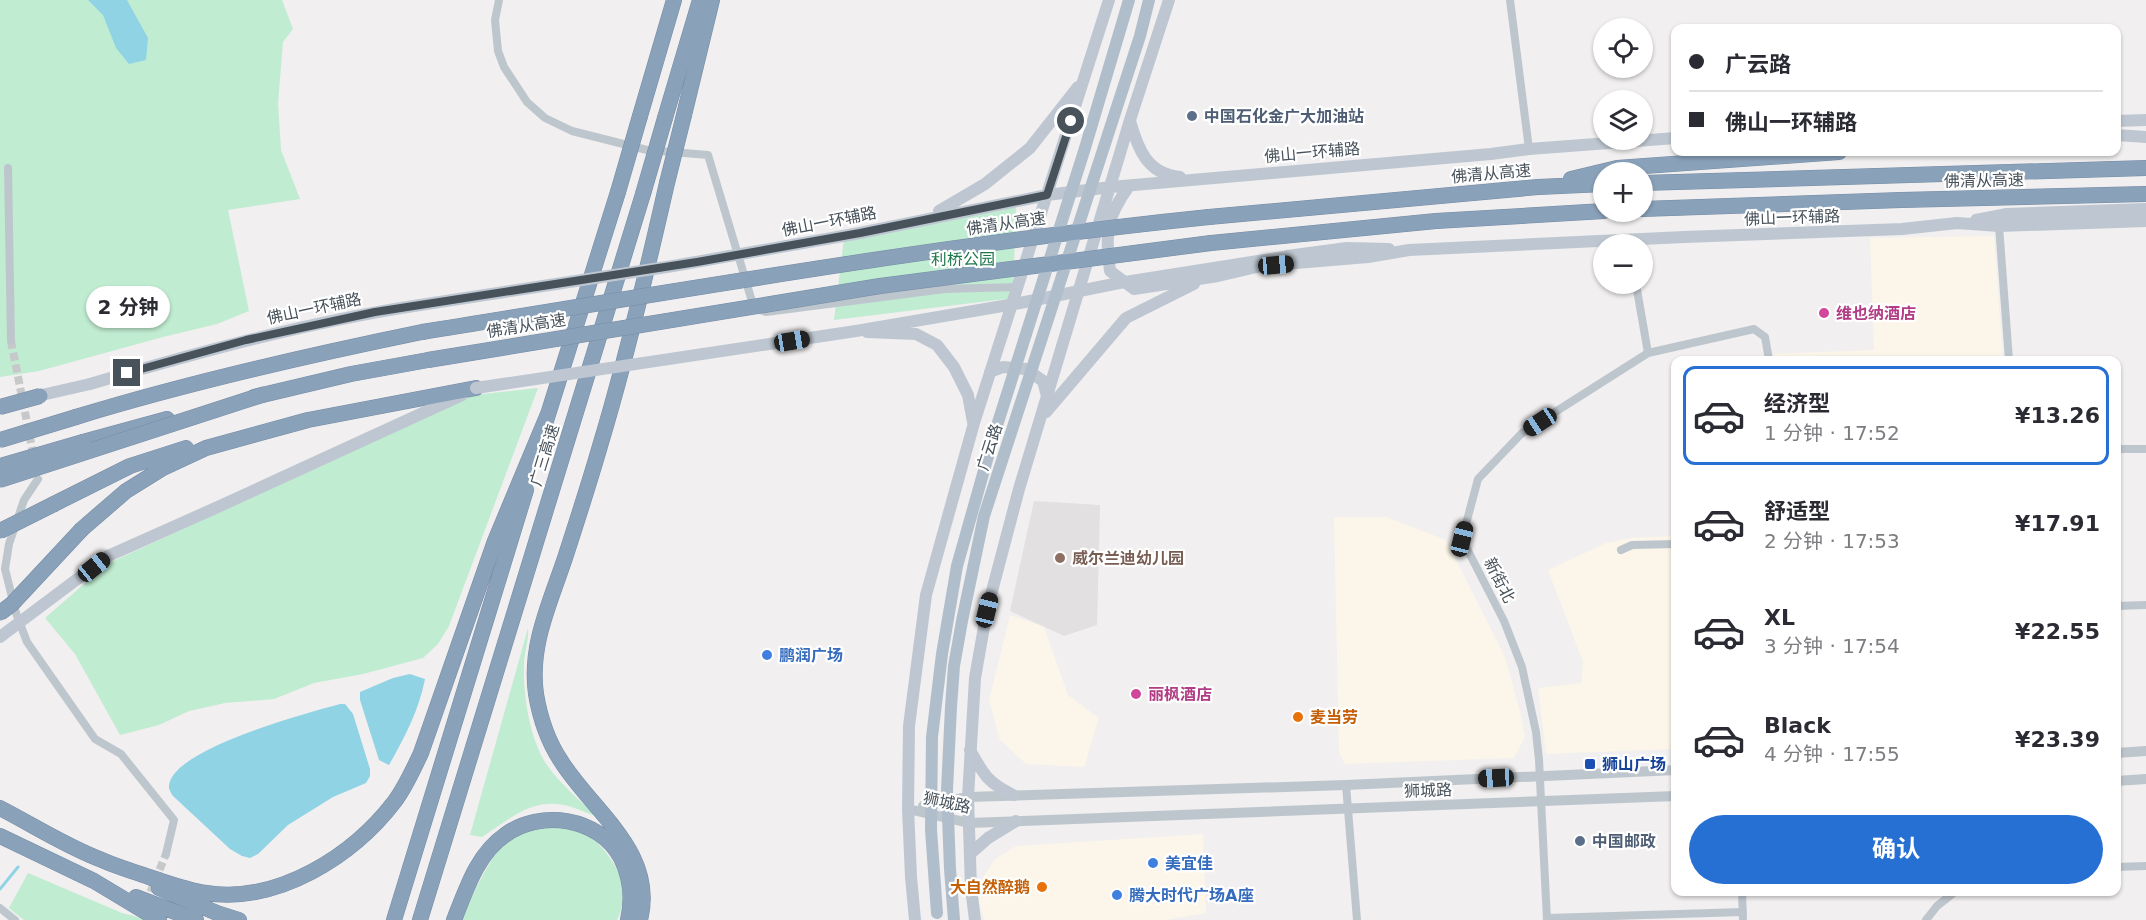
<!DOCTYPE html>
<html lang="zh">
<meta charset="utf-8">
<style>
:root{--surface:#fff;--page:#f2f2f3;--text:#2b2b33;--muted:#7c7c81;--line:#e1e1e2;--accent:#2670d4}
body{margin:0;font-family:"DejaVu Sans","Noto Sans SC",sans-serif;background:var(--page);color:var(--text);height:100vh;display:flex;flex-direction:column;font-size:22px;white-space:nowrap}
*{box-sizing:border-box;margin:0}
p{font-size:20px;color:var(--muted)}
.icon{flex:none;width:33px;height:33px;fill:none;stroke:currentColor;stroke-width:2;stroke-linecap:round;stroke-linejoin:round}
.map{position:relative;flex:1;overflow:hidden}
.sheet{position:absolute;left:1671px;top:356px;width:450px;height:540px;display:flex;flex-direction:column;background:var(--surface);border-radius:12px;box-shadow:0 2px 4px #0004}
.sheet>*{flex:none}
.top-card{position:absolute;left:1671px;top:24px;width:450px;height:132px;border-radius:12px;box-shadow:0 2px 4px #0004;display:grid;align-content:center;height:132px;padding:0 18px;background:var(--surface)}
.fabs{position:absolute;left:1593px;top:18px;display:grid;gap:12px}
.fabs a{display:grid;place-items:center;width:60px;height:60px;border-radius:50%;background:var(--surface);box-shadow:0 2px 4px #0004;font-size:30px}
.end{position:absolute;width:27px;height:27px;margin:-14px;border:8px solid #48525b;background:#fff;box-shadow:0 0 0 3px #fff}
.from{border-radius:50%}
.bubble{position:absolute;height:42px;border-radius:21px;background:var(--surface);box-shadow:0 2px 4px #0004;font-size:20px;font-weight:700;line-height:42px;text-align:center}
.car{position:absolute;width:18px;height:36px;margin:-18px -9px;border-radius:8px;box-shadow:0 0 4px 2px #0007;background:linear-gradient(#222 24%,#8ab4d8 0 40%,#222 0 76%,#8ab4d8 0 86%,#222 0)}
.top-card b{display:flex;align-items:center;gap:21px;height:57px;font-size:22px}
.top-card b+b{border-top:2px solid var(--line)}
.top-card i{width:15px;height:15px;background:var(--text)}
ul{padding:10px 0 0;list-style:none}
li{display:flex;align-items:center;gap:18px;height:99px;margin:0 12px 9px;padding:0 6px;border:3px solid transparent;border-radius:12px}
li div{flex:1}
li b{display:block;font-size:22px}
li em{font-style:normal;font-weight:700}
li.current{border-color:var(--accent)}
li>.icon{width:54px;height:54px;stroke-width:1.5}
.action{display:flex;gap:12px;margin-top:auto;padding:12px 18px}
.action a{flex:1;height:69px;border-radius:36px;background:var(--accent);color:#fff;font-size:24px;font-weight:700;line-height:69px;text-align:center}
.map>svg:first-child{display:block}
</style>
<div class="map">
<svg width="2146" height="920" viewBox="0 0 2146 920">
<rect width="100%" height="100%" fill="#f1efef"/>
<path fill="#fbf6e9" d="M1994,236L2003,360H1774L1773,354L1874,350L1870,238Z
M1334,517H1386L1446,540L1505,657L1520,711L1525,737L1514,758L1345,764L1339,753Z
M1675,536V749L1546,754L1538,688L1581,683L1583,662L1548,570L1606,543L1632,538Z
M1010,615L1044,627L1068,695L1099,718L1084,767L1026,764L1000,740L989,700Z
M1203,834L1206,913L1166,920H984L979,901L981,881L994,860L1016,846Z"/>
<path fill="#e2e0e0" d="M1034,501L1100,505L1097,625L1064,636L1010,611Z"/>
<path fill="#c0ecd1" d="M0,0H282L293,29L283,42L278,103L281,150L300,199L228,210L249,311L217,324L163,337L39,371L0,377Z
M1016,206L1013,298L834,320L845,230Z
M538,388L449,626L438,644L423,658L363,674L314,683L274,699L225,703L189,711L159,725L120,735L75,654L45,618L107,564L474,395Z
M528,628C529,641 524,653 524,665C523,696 530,742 549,768C563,786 581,802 598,817C589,814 581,810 572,807C533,795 512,818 482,837L470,835Z
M544,827C557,828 572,827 585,833C599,839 623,873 624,888C625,897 621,913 617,920H462C468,903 475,889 484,873C500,844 510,835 544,827Z
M28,873L122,913L149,920H24L9,908Z"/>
<path fill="#90d3e5" d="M88,0H127L148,38L146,60L129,64L116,48L103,15Z
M410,674L425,679C419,710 405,737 389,765L379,760L360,700V692L393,678Z
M340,704H345L353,714L370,769V776L366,783L333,797L288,825L258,854L250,858L242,856L230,849L173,796C172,795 169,789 169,788C166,750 311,712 340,704Z"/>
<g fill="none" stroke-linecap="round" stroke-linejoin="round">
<path stroke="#90d3e5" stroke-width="3" d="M0,889L18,867"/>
<path stroke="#c7c8ca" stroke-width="8" stroke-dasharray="8 4" stroke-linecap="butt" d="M11,341L34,458
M146,903L166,854"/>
<defs>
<path id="motorway" d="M684,115L712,0
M640,116L674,0
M665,118L700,0
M1571,179L1617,168L1839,152
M1642,183L2146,168
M1642,209L1901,200L2146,194
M1209,217L1538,187L1604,184
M1211,243L1436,221L1604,211
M254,397L351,374L428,360
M76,417C190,382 305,356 422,332
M545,424L618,192
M83,442L167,419
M54,504L130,466L186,448
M82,529L126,491L163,468L206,448L308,420L476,388
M0,808C33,825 67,847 102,860C117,867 133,871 149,877C168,883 186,890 206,893C278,904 353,856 395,801C406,786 413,770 421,753L495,541L548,414
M0,836L94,881L159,920
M159,888L217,913L239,920
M136,897L196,920
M394,920L526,490
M420,920L643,194
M454,920C466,890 477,854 505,835C540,809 599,817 621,858C631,878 633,898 628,920
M640,920C657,852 593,812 561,761C547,740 540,718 536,694C529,646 550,603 565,558C577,521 589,484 600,446C626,360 647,271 667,183"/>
</defs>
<use href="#motorway" stroke="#758ca6" stroke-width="16"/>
<path stroke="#bec6cd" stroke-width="8" d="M499,0L495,20L498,51L504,67L527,102L545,118L572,131L647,150L708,155L754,308L766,312L945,289L1016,287
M1510,0L1529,149
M8,168L11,341
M1999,226L2009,360
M1636,284L1648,353
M2116,449H2146
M38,479L24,500L9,544L5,569L16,613L27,642L95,739L121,754L174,820L166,854
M1621,550L1632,545L1676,544
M2116,606L2146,605
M1346,785L1357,920
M2116,867L2146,866
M1742,891L1743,920
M0,908L15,920
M1547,918L1743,912
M1547,920L1539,760L1536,732L1522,667L1504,621L1462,539L1478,479L1522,433L1648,353L1754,329L1765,337L1769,360
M1926,920L1937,906L1956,891"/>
<path stroke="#bec6cd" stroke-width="10" d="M2116,753L2146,751
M2116,781L2146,779
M923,806L968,797L1346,785L1676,770
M908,809L969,823L1676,796"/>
<path stroke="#bec7d1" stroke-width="12" d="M1130,121C1138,149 1147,174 1180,177
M2116,121L2146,120
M2116,135L2146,137
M1129,186C1106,218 1105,233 1110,271L1134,289L1218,276L1261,266L1368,257L1409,250L1684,237L1902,229L1957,223L1999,226L2146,221
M939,211L985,184L1030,148L1078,87
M1976,220L2007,214L2146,209
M860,233L1047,195L1111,187L1491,154L1529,149L1676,138
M1287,256L1347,248L1389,249
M867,332L916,334L937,345L954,367L968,395L973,422
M990,372L1003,367L1026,369L1043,381L1047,396
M90,384C199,352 308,322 420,305
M1046,412L1126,318L1194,284
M108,556L220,506L462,395
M970,750C984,775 987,782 1013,795
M970,854L988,838L1016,821
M915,920L911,877L908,809L909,726L926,595L974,423L1109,0
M975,920L971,888L968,797L975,678L987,610L1019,489L1130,120L1169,0"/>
<use href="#motorway" stroke="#8aa1ba" stroke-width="15"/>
<defs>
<path id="motorway-bridge" d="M667,183L684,115
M618,192L640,116
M643,194L665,118
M422,332C684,290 945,244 1209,217
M428,360L880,286L1211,243
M0,407L40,396
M0,440L76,417
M0,466L83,442
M0,480L265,394
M0,531L54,504
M0,613L12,604L82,529"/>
</defs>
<use href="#motorway-bridge" stroke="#758ca6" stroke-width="16" stroke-linecap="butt"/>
<path stroke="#bec7d1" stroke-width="12" d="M420,305L673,266L860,233
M476,388L856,331L1020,303L1119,283L1283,257
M33,397L90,384
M0,637L108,556"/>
<path stroke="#b0becc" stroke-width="12" d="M937,913L931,830L932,737L942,654L957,566L994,435L1085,148L1129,0
M954,920L950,869L947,790L951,707L954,666L962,621L984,516L1140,36L1149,0"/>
<use href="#motorway-bridge" stroke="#8aa1ba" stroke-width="15"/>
</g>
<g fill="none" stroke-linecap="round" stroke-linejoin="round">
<path stroke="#48525b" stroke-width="8" d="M127,373L246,340L375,312L697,262L860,233L1047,195L1071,121"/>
</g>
<g fill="#5c6f8a" stroke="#fff" stroke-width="2">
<circle cx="1192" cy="116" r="6"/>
<circle cx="1580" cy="841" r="6"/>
</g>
<g fill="#d1479c" stroke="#fff" stroke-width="2">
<circle cx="1824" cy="313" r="6"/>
<circle cx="1136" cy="694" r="6"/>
</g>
<circle fill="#8d6e63" stroke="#fff" stroke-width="2" cx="1060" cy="558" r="6"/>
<g fill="#3f7fe0" stroke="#fff" stroke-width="2">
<circle cx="767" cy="655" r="6"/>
<circle cx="1153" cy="863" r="6"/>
<circle cx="1117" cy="895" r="6"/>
</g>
<g fill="#e8710a" stroke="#fff" stroke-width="2">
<circle cx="1298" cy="717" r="6"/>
<circle cx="1042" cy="887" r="6"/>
</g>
<rect fill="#1a4fb4" stroke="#fff" stroke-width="2" x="1584" y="758" width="12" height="12" rx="3"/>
<g text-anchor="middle" stroke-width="4.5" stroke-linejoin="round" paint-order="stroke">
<g font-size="16" font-weight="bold" fill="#4e5e75" stroke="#fff" text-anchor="start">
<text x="1204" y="122">中国石化金广大加油站</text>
<text x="1592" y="847">中国邮政</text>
</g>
<g font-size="16" fill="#48525b" stroke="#fff">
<text transform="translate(1312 152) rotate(-5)" y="6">佛山一环辅路</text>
<text transform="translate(1491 173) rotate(-5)" y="6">佛清从高速</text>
<text transform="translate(1984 180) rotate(-1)" y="6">佛清从高速</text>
<text transform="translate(1792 217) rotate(-2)" y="6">佛山一环辅路</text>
<text transform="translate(829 221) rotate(-11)" y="6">佛山一环辅路</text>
<text transform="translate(1006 223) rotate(-8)" y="6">佛清从高速</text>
<text transform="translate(314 308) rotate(-12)" y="6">佛山一环辅路</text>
<text transform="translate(526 325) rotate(-9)" y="6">佛清从高速</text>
<text transform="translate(989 447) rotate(-72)" y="6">广云路</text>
<text transform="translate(544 455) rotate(-73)" y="6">广三高速</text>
<text transform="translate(1500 580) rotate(63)" y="6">新街北</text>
<text transform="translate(1428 790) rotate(-2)" y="6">狮城路</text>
<text transform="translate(947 802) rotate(12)" y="6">狮城路</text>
</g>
<g font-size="16" fill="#1e774b" stroke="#fff">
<text x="963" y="265">利桥公园</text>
</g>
<g font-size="16" font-weight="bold" fill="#b23c85" stroke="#fff" text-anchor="start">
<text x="1836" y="319">维也纳酒店</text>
<text x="1148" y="700">丽枫酒店</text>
</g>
<g font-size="16" font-weight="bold" fill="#785e54" stroke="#fff" text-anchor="start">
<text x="1072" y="564">威尔兰迪幼儿园</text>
</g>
<g font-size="16" font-weight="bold" fill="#366cbe" stroke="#fff" text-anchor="start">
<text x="779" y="661">鹏润广场</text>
<text x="1165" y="869">美宜佳</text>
<text x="1129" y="901">腾大时代广场A座</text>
</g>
<g font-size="16" font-weight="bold" fill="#c56008" stroke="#fff" text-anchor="start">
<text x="1310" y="723">麦当劳</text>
<text x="1030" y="893" text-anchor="end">大自然醉鹅</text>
</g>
<g font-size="16" font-weight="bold" fill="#164399" stroke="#fff" text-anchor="start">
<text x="1602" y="770">狮山广场</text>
</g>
</g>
</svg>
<div class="fabs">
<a><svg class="icon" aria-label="locate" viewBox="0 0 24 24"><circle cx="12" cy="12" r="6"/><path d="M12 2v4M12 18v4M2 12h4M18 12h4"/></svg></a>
<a><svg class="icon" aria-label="layers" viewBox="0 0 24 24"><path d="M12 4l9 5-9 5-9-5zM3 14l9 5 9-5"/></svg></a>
<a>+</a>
<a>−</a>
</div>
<i class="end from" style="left:1071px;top:121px"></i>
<i class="end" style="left:127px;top:373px"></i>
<div class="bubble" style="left:86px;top:286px;width:84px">2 分钟</div>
<i class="car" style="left:1276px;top:265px;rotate:85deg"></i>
<i class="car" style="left:792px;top:341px;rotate:81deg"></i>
<i class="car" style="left:1540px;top:422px;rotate:237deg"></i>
<i class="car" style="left:1462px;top:539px;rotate:14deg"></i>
<i class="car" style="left:94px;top:567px;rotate:51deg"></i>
<i class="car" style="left:987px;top:610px;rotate:14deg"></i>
<i class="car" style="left:1496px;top:778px;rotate:267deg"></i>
<div class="top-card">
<b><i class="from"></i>广云路</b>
<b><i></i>佛山一环辅路</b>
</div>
<section class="sheet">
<ul>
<li class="current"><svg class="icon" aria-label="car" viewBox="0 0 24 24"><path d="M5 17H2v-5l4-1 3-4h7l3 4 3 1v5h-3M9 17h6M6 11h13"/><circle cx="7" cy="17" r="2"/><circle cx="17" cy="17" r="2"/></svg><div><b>经济型</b><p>1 分钟 · 17:52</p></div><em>¥13.26</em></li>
<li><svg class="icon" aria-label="car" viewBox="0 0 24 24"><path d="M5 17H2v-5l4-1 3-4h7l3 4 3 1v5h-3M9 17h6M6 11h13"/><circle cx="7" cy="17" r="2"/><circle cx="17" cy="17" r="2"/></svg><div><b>舒适型</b><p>2 分钟 · 17:53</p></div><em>¥17.91</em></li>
<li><svg class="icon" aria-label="car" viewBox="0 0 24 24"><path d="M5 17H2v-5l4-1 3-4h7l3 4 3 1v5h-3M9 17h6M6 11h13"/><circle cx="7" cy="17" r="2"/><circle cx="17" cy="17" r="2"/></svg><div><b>XL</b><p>3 分钟 · 17:54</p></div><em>¥22.55</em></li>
<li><svg class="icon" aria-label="car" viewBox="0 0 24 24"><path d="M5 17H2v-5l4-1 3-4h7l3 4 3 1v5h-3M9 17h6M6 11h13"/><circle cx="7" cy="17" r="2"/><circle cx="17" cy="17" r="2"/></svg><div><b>Black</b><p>4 分钟 · 17:55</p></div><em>¥23.39</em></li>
</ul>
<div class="action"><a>确认</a></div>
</section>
</div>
